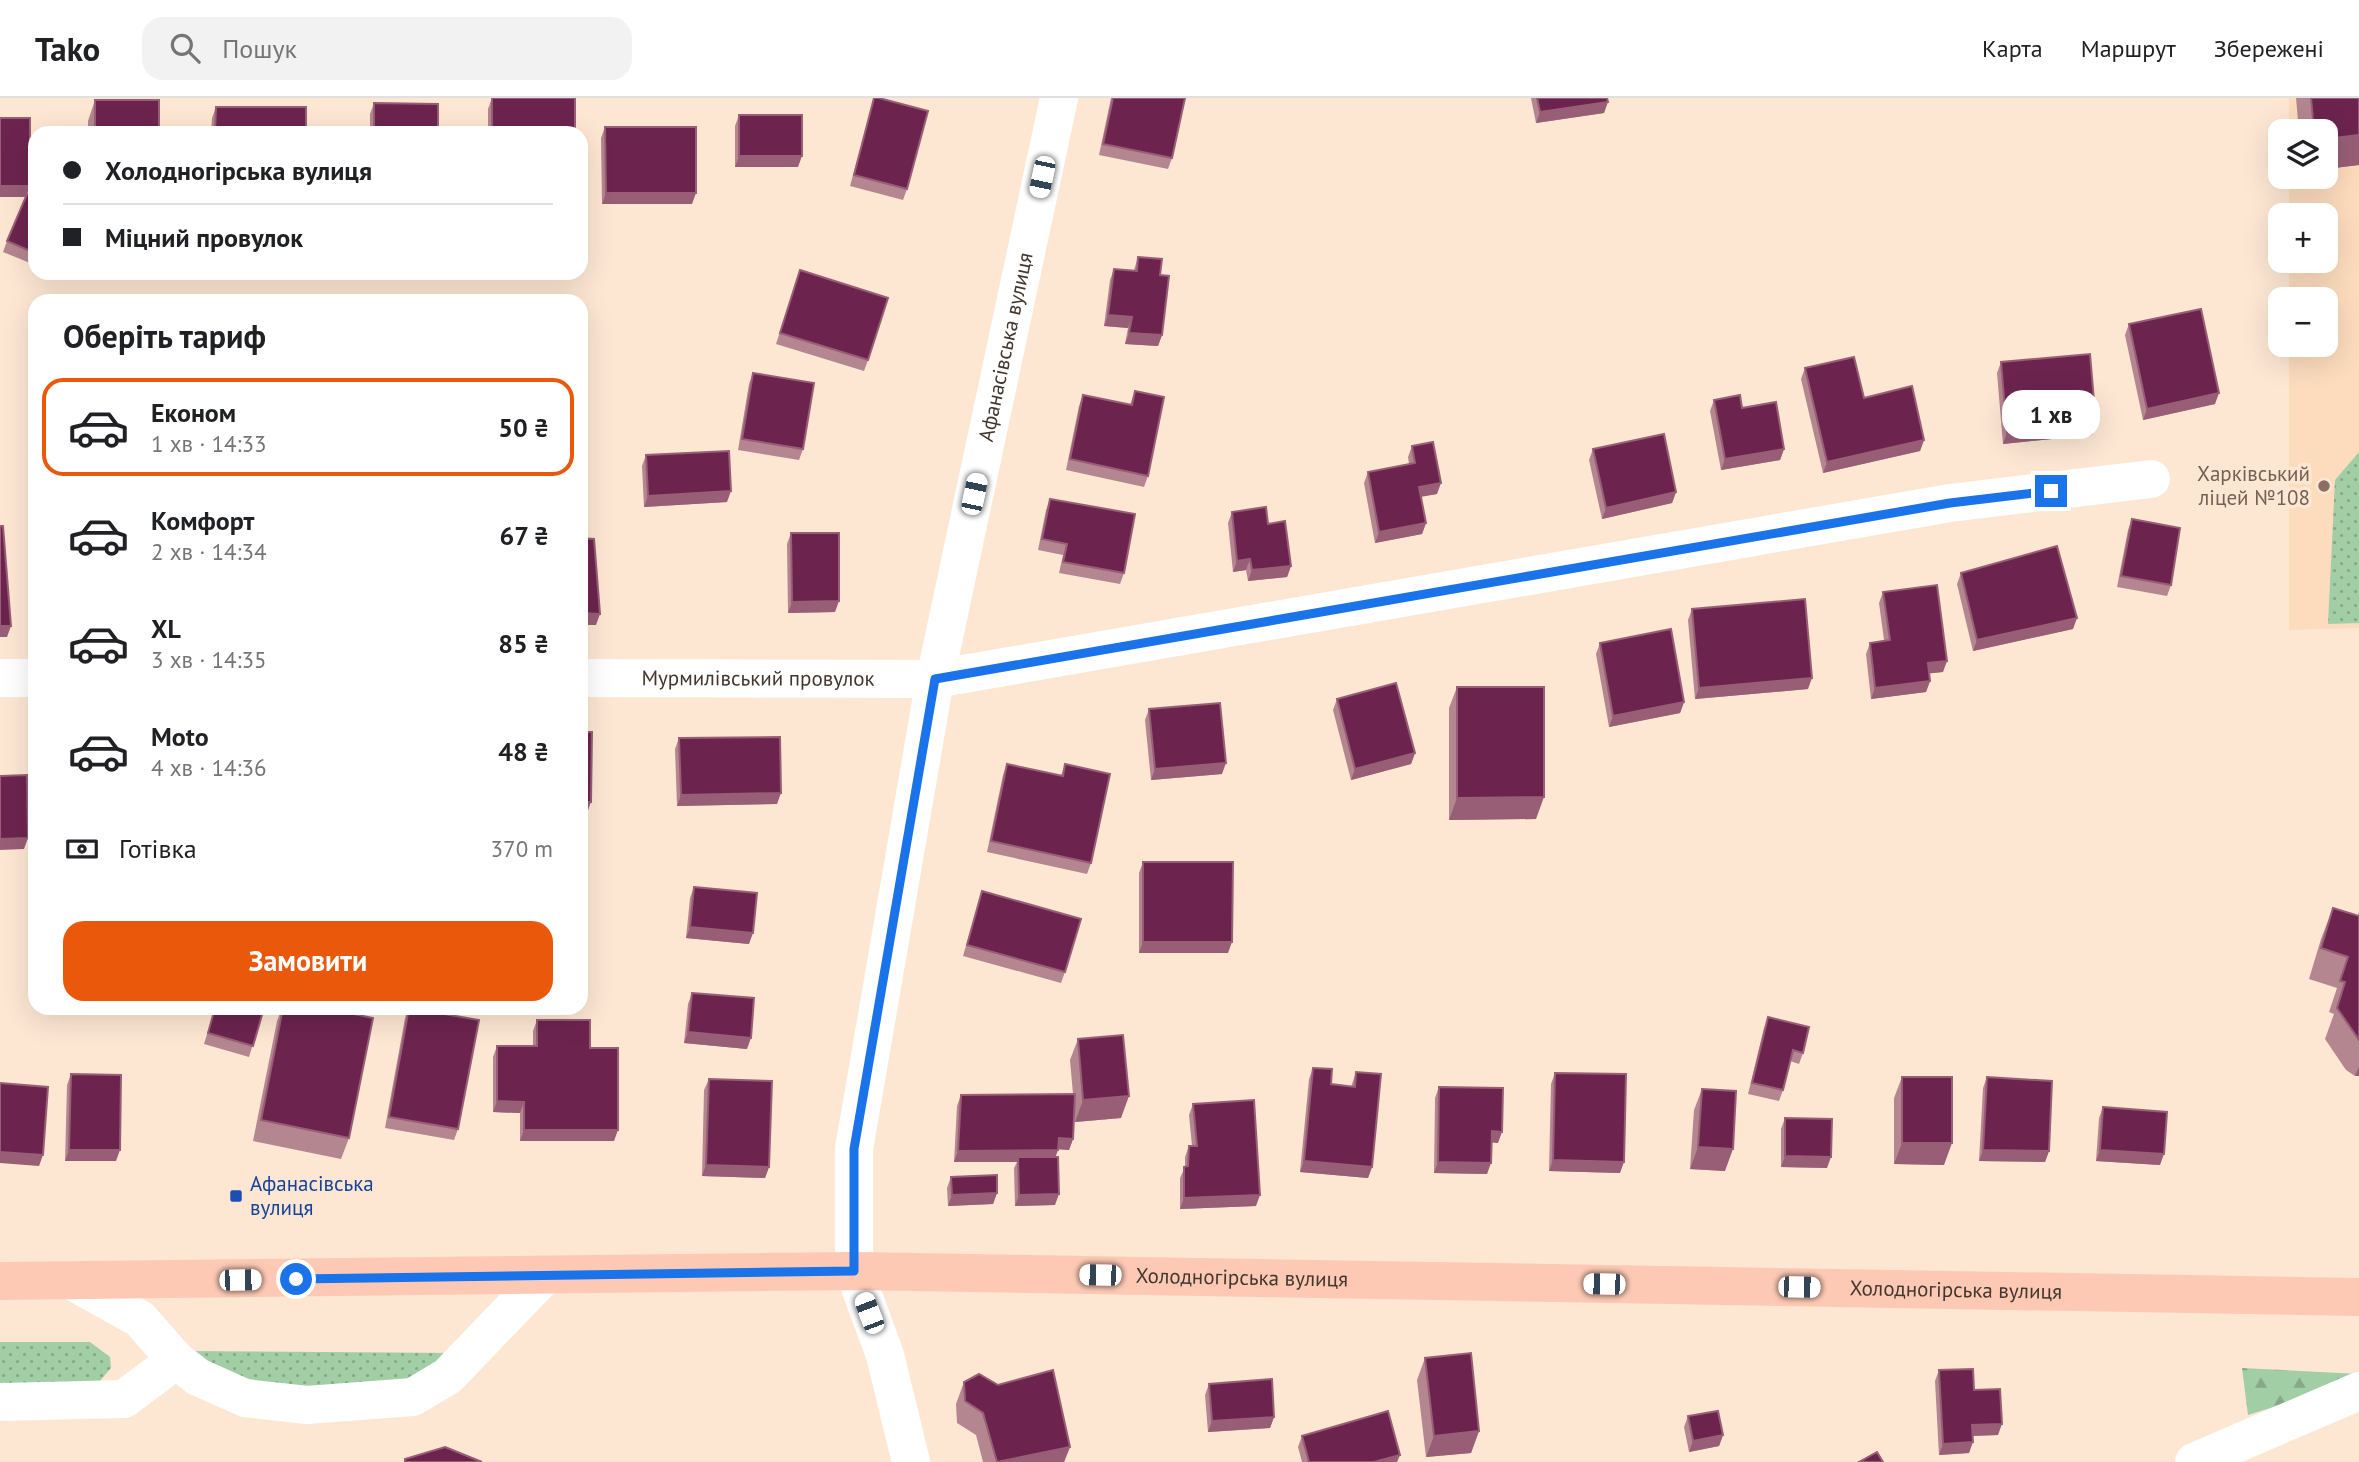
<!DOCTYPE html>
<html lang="uk">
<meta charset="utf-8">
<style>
:root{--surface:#fff;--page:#f2f2f2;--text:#202124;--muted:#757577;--line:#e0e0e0;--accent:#ea580c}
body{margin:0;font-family:"PT Sans",sans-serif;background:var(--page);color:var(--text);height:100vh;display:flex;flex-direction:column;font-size:26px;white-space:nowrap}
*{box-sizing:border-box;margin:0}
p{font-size:23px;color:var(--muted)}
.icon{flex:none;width:38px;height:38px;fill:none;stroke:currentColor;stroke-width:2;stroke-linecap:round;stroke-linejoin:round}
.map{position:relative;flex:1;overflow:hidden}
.details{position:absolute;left:28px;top:196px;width:560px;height:721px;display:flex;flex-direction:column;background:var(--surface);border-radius:21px;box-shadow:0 7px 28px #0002}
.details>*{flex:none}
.top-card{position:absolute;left:28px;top:28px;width:560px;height:154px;border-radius:21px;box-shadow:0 7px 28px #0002;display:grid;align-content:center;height:154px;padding:0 35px;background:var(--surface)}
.tools{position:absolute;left:2268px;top:21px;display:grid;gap:14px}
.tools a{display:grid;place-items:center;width:70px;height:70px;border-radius:14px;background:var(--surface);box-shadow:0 7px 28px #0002;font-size:35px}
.end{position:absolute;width:32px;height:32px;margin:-16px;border:9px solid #1a73e8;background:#fff;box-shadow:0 0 0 4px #fff}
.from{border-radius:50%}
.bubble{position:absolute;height:49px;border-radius:21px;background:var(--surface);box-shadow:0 7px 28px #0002;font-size:23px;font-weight:700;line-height:49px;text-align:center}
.car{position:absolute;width:21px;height:42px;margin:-21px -10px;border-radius:9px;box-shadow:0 0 5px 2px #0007;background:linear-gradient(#fff 24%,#345 0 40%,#fff 0 76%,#345 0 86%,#fff 0)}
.top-card b{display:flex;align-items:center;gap:24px;height:66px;font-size:26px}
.top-card b+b{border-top:2px solid var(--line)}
.top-card i{width:18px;height:18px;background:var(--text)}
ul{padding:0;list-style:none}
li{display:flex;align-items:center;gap:21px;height:98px;margin:0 14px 10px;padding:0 21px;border:4px solid transparent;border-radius:21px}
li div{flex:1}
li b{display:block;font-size:26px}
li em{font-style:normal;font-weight:700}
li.selected{border-color:var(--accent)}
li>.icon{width:63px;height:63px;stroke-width:1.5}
h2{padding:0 35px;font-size:32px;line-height:84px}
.pay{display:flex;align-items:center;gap:18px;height:77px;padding:0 35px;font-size:26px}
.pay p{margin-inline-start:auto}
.button{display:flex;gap:14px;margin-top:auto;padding:14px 35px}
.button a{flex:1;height:80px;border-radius:21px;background:var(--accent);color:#fff;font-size:28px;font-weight:700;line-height:80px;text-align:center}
header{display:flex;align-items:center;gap:42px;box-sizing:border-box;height:98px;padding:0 35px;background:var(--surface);border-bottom:2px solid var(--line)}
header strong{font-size:33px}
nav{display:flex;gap:38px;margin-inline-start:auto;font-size:24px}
.search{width:490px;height:63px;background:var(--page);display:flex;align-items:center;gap:18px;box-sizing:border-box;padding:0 24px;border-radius:21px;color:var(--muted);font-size:26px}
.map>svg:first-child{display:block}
</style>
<header>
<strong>Tako</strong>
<div class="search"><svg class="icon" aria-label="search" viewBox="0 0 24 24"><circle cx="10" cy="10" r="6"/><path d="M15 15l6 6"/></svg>Пошук</div>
<nav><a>Карта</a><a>Маршрут</a><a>Збережені</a></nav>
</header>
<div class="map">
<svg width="2359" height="1364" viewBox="0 0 2359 1364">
<defs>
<pattern id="grass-dots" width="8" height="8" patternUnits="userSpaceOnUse" patternTransform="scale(1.75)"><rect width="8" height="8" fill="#a2cea6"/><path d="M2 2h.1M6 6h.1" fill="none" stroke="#86a888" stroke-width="1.8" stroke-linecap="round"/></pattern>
<pattern id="forest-firs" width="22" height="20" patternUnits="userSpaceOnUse" patternTransform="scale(1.75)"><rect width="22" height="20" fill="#a2cea6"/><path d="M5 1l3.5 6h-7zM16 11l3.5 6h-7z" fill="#86a888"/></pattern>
</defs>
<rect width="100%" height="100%" fill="#fde7d3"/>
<path fill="#fddcbd" d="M2289,0H2359V530L2289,532V247H2326V201H2289V163H2326V117H2289V79H2326V33H2289Z"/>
<path fill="url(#grass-dots)" d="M2359,354V525L2328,526L2335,382Z
M0,1244H90L110,1259L111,1270L99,1284L0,1292Z
M180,1253L460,1255L409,1298L252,1300Z"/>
<path fill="url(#forest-firs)" d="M2242,1270L2359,1276V1282L2248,1317Z"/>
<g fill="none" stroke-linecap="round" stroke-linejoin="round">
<g stroke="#fff" stroke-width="38">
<path d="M0,580H35"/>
<path id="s1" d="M581,580L935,581L1950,405L2151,381"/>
<path d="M70,1182L140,1221L176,1262L198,1279L245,1300L307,1307L413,1299L448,1278L545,1177"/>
<path d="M0,1304L124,1301L176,1262"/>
<path id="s2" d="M911,1364L885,1257L854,1173V1051L935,581L1059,0"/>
<path d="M2194,1364L2359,1293"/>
</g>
<path stroke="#fdc9b5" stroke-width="38" id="s3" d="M0,1183L854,1173L2359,1199"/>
</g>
<path fill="#b48690" d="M492,0L575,35H488V11Z
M874,0L907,91L903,102L850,88Z
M1111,0H1185L1172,60L1168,71L1099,57Z
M1531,0H1607L1604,15L1536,25Z
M2296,0H2359V67L2326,71V33H2299Z
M95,2L159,35H88V23Z
M374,5L438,35H370V16Z
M216,9L306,35H211L212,20Z
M739,17L798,69H735V28Z
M605,29L692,106H602L601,40Z
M35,100V167L3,154L7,143Z
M1138,159L1160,177L1162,237L1158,248L1125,246L1128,230L1104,228L1110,182L1114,171L1134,172Z
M800,172L868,262L864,273L776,246Z
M2129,226L2215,306L2143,322L2125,237Z
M2001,264L2092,337L2003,346L1997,275Z
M1805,270L1864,300L1924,342L1920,353L1823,375L1801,281Z
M753,275L803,351L799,362L738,352L749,286Z
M1135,293L1148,378L1144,389L1066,372L1079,308L1083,297L1130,307Z
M1714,302L1742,310L1784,351L1780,362L1721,372L1710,313Z
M1412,348L1437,396L1421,398L1426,425L1422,436L1375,445L1364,385L1368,374L1409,366L1408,359Z
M1593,351L1676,394L1672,405L1602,421L1589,362Z
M646,357L727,404L644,409L642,368Z
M1050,401L1124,475L1120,486L1059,475L1063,457L1038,452L1046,412Z
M1232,414L1268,426L1291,468L1287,479L1248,483L1246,472L1233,474L1228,425Z
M2132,421L2171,487L2167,498L2117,489L2128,432Z
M791,435L835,514L788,515L787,446Z
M1961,475L2073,531L1973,553L1957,486Z
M1883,494L1943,574L1929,575L1930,583L1926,594L1871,601L1866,556L1870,545L1884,542L1879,505Z
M1692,511L1808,591L1695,601L1688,522Z
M1600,545L1684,604L1680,615L1609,629L1596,556Z
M1457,589L1536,721L1449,722V610Z
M1337,601L1415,655L1411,666L1351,682L1333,612Z
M1149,611L1222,676L1151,682L1145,622Z
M679,640L777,706L677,708L675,651Z
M1007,666L1061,678L1065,666L1091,765L1087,776L987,754L1003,677Z
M1143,764L1228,855H1139V775Z
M694,789L749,846L686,840L690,800Z
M982,793L1065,874L1061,885L963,858Z
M2333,810L2358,818L2359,814V978H2355L2346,972L2325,941L2334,916L2329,914L2337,890L2309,881L2321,841Z
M692,895L747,951L684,945L688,906Z
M215,910H264L249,959L204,946Z
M282,910H325L349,1040L341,1061L253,1043L277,923Z
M409,910L458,1031L454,1042L385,1030L405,920Z
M1768,919L1803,955L1799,966L1790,963L1783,992L1779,1003L1748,996L1764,930Z
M537,922L614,1043H520V1015L493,1014V959L497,948H533V933Z
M1078,941L1121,1020L1075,1024L1074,1009L1073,1041L1069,1052L1058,1051L1055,1059V1107L1015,1108L1014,1070L1017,1064H954L957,1008L961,997L1073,996L1070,962Z
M1313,970L1331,986L1351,989L1356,974L1372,1069L1368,1080L1300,1074L1309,981Z
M1555,975L1620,1075L1549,1073L1551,986Z
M71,976L116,1063H65L67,987Z
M1902,979L1944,1067L1894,1066V1000Z
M1987,979L2049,1053L2045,1064L1979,1063L1983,990Z
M709,981L769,1069L765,1080L702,1078L704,992Z
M1439,989L1498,1045L1492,1044L1487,1076L1434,1075L1435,1000Z
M1702,991L1725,1073L1690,1071L1694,1012Z
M1193,1006L1256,1108L1180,1111V1080L1185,1069V1059L1189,1048H1192L1189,1017Z
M2103,1009L2160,1067L2096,1063L2099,1020Z
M1785,1020L1827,1070L1781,1069V1031Z
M951,1079L997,1095L993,1106L948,1108L947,1090Z
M1425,1260L1479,1333L1471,1355L1426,1359L1417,1282Z
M1939,1272L1974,1292L1998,1337L1973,1338L1969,1355L1939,1357L1935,1283Z
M964,1284L998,1287L1070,1349L1064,1364H983L976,1337L957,1325L956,1306Z
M1209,1286L1274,1319L1270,1330L1208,1334L1205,1297Z
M1688,1318L1723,1337L1719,1348L1689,1354L1684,1329Z
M1302,1338L1397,1364H1302L1298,1349Z"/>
<path fill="#985e76" d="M1608,4L1604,15L1536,25L1540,14Z
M2359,37V67L2326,71V41Z
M739,58H802L798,69H735Z
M0,88H30L26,99H0Z
M606,95H696L692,106H602Z
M315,175H377L376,178H314Z
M1108,217L1132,219L1128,230L1104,228Z
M1129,235L1162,237L1158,248L1125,246Z
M2219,295L2215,306L2143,322L2147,311Z
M2096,326L2092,337L2003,346L2007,335Z
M1924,342L1920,353L1823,375L1827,364Z
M1784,351L1780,362L1721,372L1725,361Z
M1441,385L1437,396L1415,400L1419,389Z
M731,393L727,404L644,409L648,398Z
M1676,394L1672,405L1602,421L1606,410Z
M1426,425L1422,436L1375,445L1379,434Z
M1250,461L1246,472L1233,474L1237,463Z
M1291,468L1287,479L1248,483L1252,472Z
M839,503L835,514L788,515L792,504Z
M581,515L600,516L596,527H581Z
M2077,520L2073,531L1973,553L1977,542Z
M0,528H11L7,539H0Z
M1947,563L1943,574L1924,576L1928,565Z
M1812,580L1808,591L1695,601L1699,590Z
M1930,583L1926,594L1871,601L1875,590Z
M1684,604L1680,615L1609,629L1613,618Z
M1415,655L1411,666L1351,682L1355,671Z
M1226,665L1222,676L1151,682L1155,671Z
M781,695L777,706L677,708L681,697Z
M1544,699L1536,721L1449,722L1457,700Z
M581,704H591L587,715H581Z
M28,740L24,751L0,752V741Z
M690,829L753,835L749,846L686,840Z
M1143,844H1232L1228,855H1139Z
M688,934L751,940L747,951L684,945Z
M2359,968V978H2355Z
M1129,998L1121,1020L1075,1024L1083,1002Z
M497,1003L524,1004L520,1015L493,1014Z
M524,1032H618L614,1043H520Z
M1492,1033L1502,1034L1498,1045L1488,1044Z
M1059,1040L1073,1041L1069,1052L1055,1051Z
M1902,1045H1952L1944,1067L1894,1066Z
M1698,1049L1733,1051L1725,1073L1690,1071Z
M69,1052H120L116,1063H65Z
M1058,1052L1054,1063L1018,1059L1017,1064H954L958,1053Z
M1983,1052L2049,1053L2045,1064L1979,1063Z
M2100,1052L2164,1056L2160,1067L2096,1063Z
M0,1054L43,1057L39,1068L0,1065Z
M1785,1058L1831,1059L1827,1070L1781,1069Z
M1553,1062L1624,1064L1620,1075L1549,1073Z
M1304,1063L1372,1069L1368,1080L1300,1074Z
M1438,1064L1491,1065L1487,1076L1434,1075Z
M706,1067L769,1069L765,1080L702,1078Z
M997,1095L993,1106L948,1108L952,1097Z
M1059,1096L1055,1107L1015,1108L1019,1097Z
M1260,1097L1256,1108L1180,1111L1184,1100Z
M1274,1319L1270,1330L1208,1334L1212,1323Z
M2002,1326L1998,1337L1968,1338L1972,1327Z
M1479,1333L1471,1355L1426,1359L1434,1338Z
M1723,1337L1719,1348L1689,1354L1693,1343Z
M1973,1344L1969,1355L1939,1357L1943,1346Z
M1070,1349L1064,1364H1000Z
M1400,1357L1397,1364H1374Z"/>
<path fill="#6c244e" stroke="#985e76" stroke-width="2" d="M492,0H575V35H492Z
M874,0H879L928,13L907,91L854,77Z
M1113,0H1185L1172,60L1103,46Z
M1537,0H1607L1608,4L1540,14Z
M2311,0H2359V37L2326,41V33H2314Z
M95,2H159V35H95Z
M374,5L438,6V35H374Z
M216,9H306V35H215Z
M739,17H802V58H739Z
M0,20H30V88H0Z
M605,29H696V95H606Z
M27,96L35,100V155L7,143Z
M1138,159L1162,161L1160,177L1169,178L1162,237L1129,235L1132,219L1108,217L1114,171L1137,173Z
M800,172L888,200L868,262L780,235Z
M2201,211L2219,295L2147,311L2129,226Z
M2090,256L2096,326L2007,335L2001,264Z
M1854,259L1864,300L1912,288L1924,342L1827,364L1805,270Z
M753,275L814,285L803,351L742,341Z
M1135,293L1164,299L1148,378L1070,361L1083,297L1132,307Z
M1740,297L1742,310L1776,304L1784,351L1725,361L1714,302Z
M1664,336L1676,394L1606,410L1593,351Z
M1433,344L1441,385L1419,389L1426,425L1379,434L1368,374L1415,365L1412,348Z
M729,353L731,393L648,398L646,357Z
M1050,401L1135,416L1124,475L1063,464L1067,446L1042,441Z
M1266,409L1268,426L1285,423L1291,468L1252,472L1250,461L1237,463L1232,414Z
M2132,421L2180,430L2171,487L2121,478Z
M0,428H3L11,528H0Z
M791,435H839V503L792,504Z
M581,440L594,441L600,516L581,515Z
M2057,448L2077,520L1977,542L1961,475Z
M1937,487L1947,563L1928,565L1930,583L1875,590L1870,545L1890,542L1883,494Z
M1805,501L1812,580L1699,590L1692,511Z
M1671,531L1684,604L1613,618L1600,545Z
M1396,585L1415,655L1355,671L1337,601Z
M1457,589H1544V699L1457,700Z
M1220,605L1226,665L1155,671L1149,611Z
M581,634H592L591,704H581Z
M780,639L781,695L681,697L679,640Z
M1007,666L1063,678L1065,666L1110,676L1091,765L991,743Z
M27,677L28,740L0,741V678Z
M1143,764H1233L1232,844H1143Z
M694,789L757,795L753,835L690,829Z
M982,793L1081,821L1065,874L967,847Z
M2333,810L2359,818V817V942L2337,910L2345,884L2340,883L2348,859L2321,850Z
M692,895L754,900L751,940L688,934Z
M215,910H264L253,948L208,935Z
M283,910H325L373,920L349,1040L261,1022Z
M409,910L479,922L458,1031L389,1019Z
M1768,919L1809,929L1803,955L1793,952L1783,992L1752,985Z
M537,922H590V950H618V1032H524V1004L497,1003V948H537Z
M1123,937L1129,998L1083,1002L1078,941Z
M1313,970L1332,971L1331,986L1355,989L1356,974L1381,976L1372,1069L1304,1063Z
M1555,975L1626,976L1624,1064L1553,1062Z
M71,976L121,977L120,1052H69Z
M1902,979H1952V1045H1902Z
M1987,979L2052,983L2049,1053L1983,1052Z
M709,981L772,983L769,1069L706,1067Z
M0,985L48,989L43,1057L0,1054Z
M1439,989L1503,990L1502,1034L1492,1033L1491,1065L1438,1064Z
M1702,991L1736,993L1733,1051L1698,1049Z
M1075,996L1073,1041L1059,1040L1058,1052L958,1053L961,997Z
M1254,1002L1260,1097L1184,1100V1069L1188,1068L1189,1048H1197L1193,1006Z
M2103,1009L2167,1014L2164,1056L2100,1052Z
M1785,1020L1832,1021L1831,1059L1785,1058Z
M1018,1059H1058L1059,1096L1019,1097Z
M997,1077V1095L952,1097L951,1079Z
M1471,1255L1479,1333L1434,1338L1425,1260Z
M1973,1271L1974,1292L2000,1291L2002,1326L1972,1327L1973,1344L1943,1346L1939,1272Z
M1053,1272L1070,1349L997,1364L983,1315L965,1303L964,1284L979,1276L998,1287Z
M1272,1281L1274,1319L1212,1323L1209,1286Z
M1388,1313L1400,1357L1374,1364H1309L1302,1338Z
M1718,1313L1723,1337L1693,1343L1688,1318Z
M445,1349L482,1364H405V1361Z
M1877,1354L1883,1364H1859Z"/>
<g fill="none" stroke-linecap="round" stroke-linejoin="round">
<path stroke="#1a73e8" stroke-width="9" d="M296,1181L854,1173V1051L935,581L1950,405L2051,393"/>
</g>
<circle fill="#8d6e63" stroke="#fde7d3" stroke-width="2.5" cx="2324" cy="388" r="7"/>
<rect fill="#1a4fb4" stroke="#fde7d3" stroke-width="2.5" x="229" y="1091" width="14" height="14" rx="3.5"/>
<g text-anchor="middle" stroke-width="7" stroke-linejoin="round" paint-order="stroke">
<g font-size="21" fill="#42372e" stroke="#fde7d3">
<text dy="7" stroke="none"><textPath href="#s2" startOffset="1138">Афанасівська вулиця</textPath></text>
<text dy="7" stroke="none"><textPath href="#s1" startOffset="177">Мурмилівський провулок</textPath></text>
<text dy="7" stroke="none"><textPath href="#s3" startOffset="1242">Холодногірська вулиця</textPath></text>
<text dy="7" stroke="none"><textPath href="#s3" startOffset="1956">Холодногірська вулиця</textPath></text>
</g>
<g font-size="21" fill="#785e54" stroke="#fde7d3" text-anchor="end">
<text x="2310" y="383">Харківський<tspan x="2310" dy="24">ліцей №108</tspan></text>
</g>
<g font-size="21" fill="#164399" stroke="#fde7d3" text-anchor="start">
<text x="250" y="1093">Афанасівська<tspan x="250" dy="24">вулиця</tspan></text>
</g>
</g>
</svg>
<div class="tools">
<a><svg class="icon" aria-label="layers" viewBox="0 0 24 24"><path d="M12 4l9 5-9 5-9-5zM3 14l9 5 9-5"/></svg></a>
<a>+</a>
<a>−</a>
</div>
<i class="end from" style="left:296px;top:1181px"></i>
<i class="end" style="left:2051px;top:393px"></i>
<div class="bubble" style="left:2002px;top:292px;width:98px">1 хв</div>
<i class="car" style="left:1042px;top:79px;rotate:192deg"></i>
<i class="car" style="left:974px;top:396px;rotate:12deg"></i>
<i class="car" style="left:1100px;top:1177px;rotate:271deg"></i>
<i class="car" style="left:240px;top:1182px;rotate:89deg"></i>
<i class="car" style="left:1604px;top:1186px;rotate:271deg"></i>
<i class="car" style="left:1799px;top:1189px;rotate:91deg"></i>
<i class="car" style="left:869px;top:1215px;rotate:339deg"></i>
<div class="top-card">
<b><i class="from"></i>Холодногірська вулиця</b>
<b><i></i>Міцний провулок</b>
</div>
<section class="details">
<h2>Оберіть тариф</h2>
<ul>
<li class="selected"><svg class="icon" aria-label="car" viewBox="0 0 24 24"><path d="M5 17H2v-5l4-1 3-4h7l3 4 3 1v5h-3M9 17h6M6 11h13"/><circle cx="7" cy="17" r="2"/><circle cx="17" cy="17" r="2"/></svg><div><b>Економ</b><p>1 хв · 14:33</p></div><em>50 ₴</em></li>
<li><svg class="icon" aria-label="car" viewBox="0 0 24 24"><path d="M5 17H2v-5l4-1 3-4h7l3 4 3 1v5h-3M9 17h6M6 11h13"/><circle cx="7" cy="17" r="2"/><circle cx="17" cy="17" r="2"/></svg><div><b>Комфорт</b><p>2 хв · 14:34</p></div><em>67 ₴</em></li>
<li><svg class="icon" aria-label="car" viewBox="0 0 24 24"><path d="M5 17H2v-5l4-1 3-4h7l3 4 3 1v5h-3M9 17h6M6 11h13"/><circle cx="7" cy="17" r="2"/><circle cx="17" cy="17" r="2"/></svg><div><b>XL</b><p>3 хв · 14:35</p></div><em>85 ₴</em></li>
<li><svg class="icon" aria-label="car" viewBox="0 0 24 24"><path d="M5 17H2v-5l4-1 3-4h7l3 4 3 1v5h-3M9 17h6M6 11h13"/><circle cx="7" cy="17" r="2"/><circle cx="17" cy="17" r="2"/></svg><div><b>Moto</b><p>4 хв · 14:36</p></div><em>48 ₴</em></li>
</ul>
<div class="pay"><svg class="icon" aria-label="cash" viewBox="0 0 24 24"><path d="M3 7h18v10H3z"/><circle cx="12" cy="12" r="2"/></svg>Готівка<p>370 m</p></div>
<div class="button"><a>Замовити</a></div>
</section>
</div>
